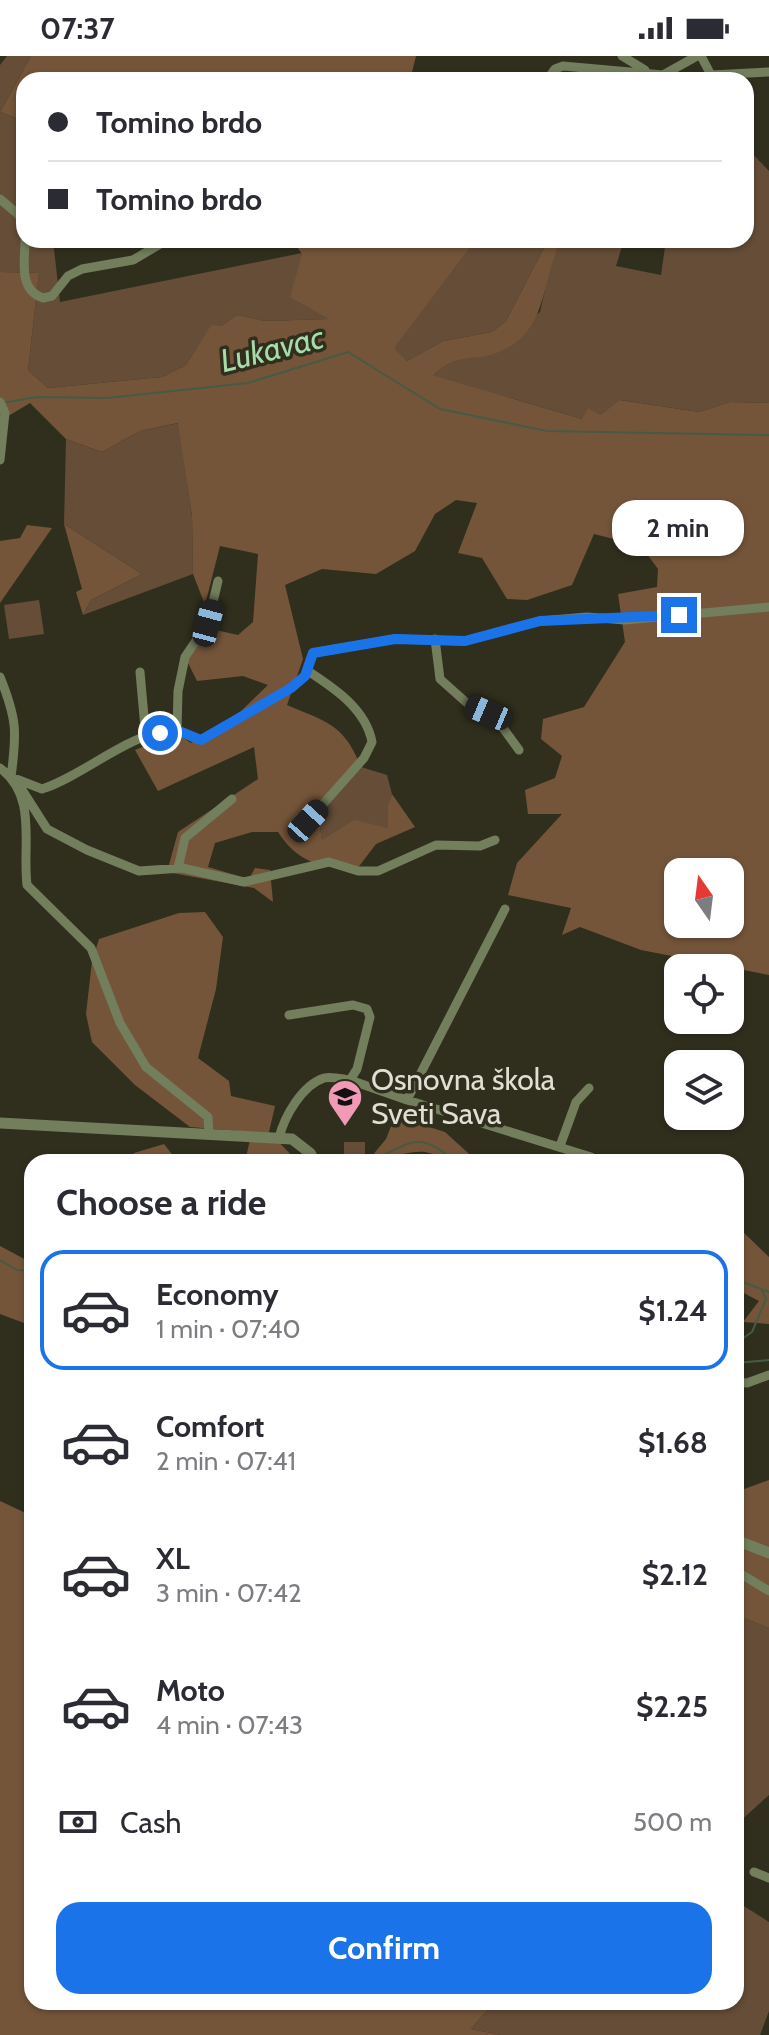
<!DOCTYPE html>
<meta charset="utf-8">
<style>
:root{--surface:#fff;--page:#f2f2f3;--text:#2b2b33;--muted:#7c7c81;--line:#e1e1e2;--accent:#1a73e8}
body{margin:0;font-family:Cabin,sans-serif;background:var(--page);color:var(--text);height:100vh;display:flex;flex-direction:column;font-size:30px;white-space:nowrap}
*{box-sizing:border-box;margin:0}
p{font-size:26px;color:var(--muted)}
.icon{flex:none;width:44px;height:44px;fill:none;stroke:currentColor;stroke-width:2;stroke-linecap:round;stroke-linejoin:round}
.map{position:relative;flex:1;overflow:hidden}
.side{position:absolute;left:24px;top:1098px;width:720px;height:856px;display:flex;flex-direction:column;background:var(--surface);border-radius:24px;box-shadow:0 2px 6px #0004}
.side>*{flex:none}
.hud{position:absolute;left:16px;top:16px;width:738px;height:176px;border-radius:24px;box-shadow:0 2px 6px #0004;display:grid;align-content:center;height:176px;padding:0 32px;background:var(--surface)}
.needle{width:52px;rotate:346deg}
.controls{position:absolute;left:664px;top:802px;display:grid;gap:16px}
.controls a{display:grid;place-items:center;width:80px;height:80px;border-radius:16px;background:var(--surface);box-shadow:0 2px 6px #0004;font-size:40px}
.end{position:absolute;width:36px;height:36px;margin:-18px;border:10px solid #1a73e8;background:#fff;box-shadow:0 0 0 4px #fff}
.from{border-radius:50%}
.bubble{position:absolute;height:56px;border-radius:24px;background:var(--surface);box-shadow:0 2px 6px #0004;font-size:26px;font-weight:800;line-height:56px;text-align:center}
.car{position:absolute;width:24px;height:48px;margin:-24px -12px;border-radius:10px;box-shadow:0 0 6px 2px #0007;background:linear-gradient(#222 24%,#8ab4d8 0 40%,#222 0 76%,#8ab4d8 0 86%,#222 0)}
.hud b{display:flex;align-items:center;gap:28px;height:76px;font-size:30px}
.hud b+b{border-top:2px solid var(--line)}
.hud i{width:20px;height:20px;background:var(--text)}
ul{padding:0;list-style:none}
li{display:flex;align-items:center;gap:24px;height:120px;margin:0 16px 12px;padding:0 16px;border:4px solid transparent;border-radius:24px}
li div{flex:1}
li b{display:block;font-size:30px}
li em{font-style:normal;font-weight:800}
li.selected{border-color:var(--accent)}
li>.icon{width:72px;height:72px;stroke-width:1.5}
h2{padding:0 32px;font-size:36px;line-height:96px}
.pay{display:flex;align-items:center;gap:20px;height:88px;padding:0 32px;font-size:30px}
.pay p{margin-inline-start:auto}
.action{display:flex;gap:16px;margin-top:auto;padding:16px 32px}
.action a{flex:1;height:92px;border-radius:24px;background:var(--accent);color:#fff;font-size:32px;font-weight:800;line-height:92px;text-align:center}
.status{display:flex;justify-content:space-between;align-items:center;height:56px;padding:0 40px;background:var(--surface);direction:ltr}
.status svg{height:22px;fill:currentColor}
.map>svg:first-child{display:block}
</style>
<div class="status"><b>07:37</b><svg viewBox="0 0 49 12"><path d="M0 12V9h3v3zM5 12V6h3v6zM10 12V3h3v9zM15 12V0h3v12zM26 1h20v11H26zM47 4h2v5h-2z"/></svg></div>
<div class="map">
<svg width="769" height="1979" viewBox="0 0 769 1979">
<rect width="100%" height="100%" fill="#302f1e"/>
<path fill="#654d38" d="M7,0H31L0,56L24,65V184H53L60,246L302,197L331,263L265,265L237,259L221,270H211L186,309L162,321L48,332L28,314L39,217L0,216V9Z
M746,91L769,115V347L730,346L699,356L621,344L600,359L582,363L432,319L449,303L476,301L540,256L552,202L561,184H624L616,210L661,219L666,184H746Z
M476,184H548L506,265L492,276L443,285L407,305L393,292Z
M179,367L192,461L193,518L83,559L91,544L142,518L64,468L66,383L102,396L140,375Z
M39,544L44,578L9,583L4,549Z
M361,711L387,719L392,738L388,748V772L322,785L318,758Z
M344,1086H365V1106H344Z
M736,1559L769,1572V1739L736,1769Z
M736,1845L769,1866V1955L760,1979H501L471,1973L494,1946H736Z"/>
<path fill="#74553a" fill-rule="evenodd" d="M31,0H416L410,24H24V65L0,56Z
M292,184H476L394,292L407,305L443,285L492,276L506,265L548,184H561C542,221 548,276 501,295C472,308 460,294 433,319L582,363L588,352L600,359L620,344L699,356L730,346L769,347V919L641,894L580,871L562,879L571,852L508,839L517,807L562,758H528L525,734L555,722L562,700L541,683L543,663L584,651L625,586L618,538L657,531L658,513L641,490L594,478L572,529L527,544L507,543L482,502L458,497L477,447L456,444L435,458L415,495L376,518L322,513L285,529L303,603L287,649C327,666 344,668 361,711L318,758L322,784L354,764L388,772V748L392,738L415,771L376,788L357,813C321,812 298,807 278,776H252L215,787L208,811L249,823L255,812L270,814L273,846L254,832L167,816L178,776L258,723L254,691L158,735L135,694L176,677L191,687L239,657L268,629L243,620L197,625L187,605L198,570L238,579L253,566L258,498L220,490L205,549L193,518L192,460L178,367L140,375L102,396L66,383L30,347L0,365V216L39,217L28,314L48,332L162,321L186,309L211,269L221,270L237,259L265,265L329,263L290,241L302,198ZM678,816H730V868H678Z
M64,468L142,518L91,544L83,559L76,536L82,533Z
M27,469L52,472L0,547V485L20,482Z
M205,856L223,881L216,933L198,1002L229,1025L231,1040L275,1050L269,1076L298,1106H232L245,1105L252,1076L190,1071L135,1029L92,986L86,958L92,905L99,883L179,857Z
M395,1060L445,1076L478,1106H445C420,1083 394,1106 367,1106L386,1083Z
M164,1088L178,1106H131L134,1097Z
M736,1169L769,1201V1268L743,1266L759,1245L736,1233Z
M0,1190L32,1207V1270L0,1258Z
M769,1424V1572L736,1559V1436Z
M0,1445L32,1460V1946H494L471,1973L501,1979H0Z"/>
<g fill="none" stroke-linecap="round" stroke-linejoin="round">
<path stroke="#475a45" stroke-width="2" d="M7,346L37,341L107,342L248,327L348,296L440,353L547,375L769,379
M273,1106L292,1099L296,1106
M380,1106L382,1100C418,1081 424,1080 456,1106
M736,1196L743,1226L769,1236
M0,1204L17,1214L32,1215
M736,1273L742,1283L752,1276L766,1243L761,1233
M736,1307L769,1304"/>
<path stroke="#727e5c" stroke-width="9" d="M622,0L645,14
M701,0L711,19L769,16
M547,24L555,13L563,10L663,19L697,0
M0,143L19,159L24,174
M25,184C25,205 18,234 43,242L52,240L68,220L82,213L133,204L167,184
M0,346L5,357L0,404
M435,583L440,623L468,648L495,661L519,694
M140,616L146,683
M0,621C17,663 17,676 11,721
M177,674L178,635L185,601L208,567L218,525
M0,712C38,740 22,789 27,829L91,892L120,967L146,1011L208,1061L209,1078
M11,721L42,733C83,720 129,677 172,674C182,674 191,682 201,684L291,632L305,620L313,597L395,583L465,585L540,565L587,561L625,564L769,551
M19,729L47,773L87,794L139,815L182,812L244,826L329,806L358,815H378L436,789L480,790L495,784
M308,765L364,702L372,686C366,653 334,632 308,615
M178,812L185,782L232,743
M350,1024L407,1044L505,853
M407,1044L591,1101
M279,1082C284,1061 302,1029 324,1022C332,1020 342,1023 350,1024L357,1013L370,961L367,953L353,949L289,959
M560,1090L576,1046L589,1032
M736,1326L747,1327L769,1319
M736,1515L769,1535
M754,1816L769,1822"/>
<path stroke="#727e5c" stroke-width="11" d="M0,1067L292,1083L310,1097L315,1106
M736,1484L769,1497"/>
</g>
<g fill="none" stroke-linecap="round" stroke-linejoin="round">
<path stroke="#1a73e8" stroke-width="10" d="M160,677L177,674L201,684L291,632L305,620L313,597L395,583L465,585L540,565L679,559"/>
</g>
<defs>
<symbol id="school-pin" viewBox="-11 -11 22 30"><path d="M0 17L-7.5 6A9.5 9.5 0 1 1 7.5 6Z" fill="#f09ab6" stroke="#302f1e"/><path d="M0-5L7-2L0 1L-7-2ZM-4 1L0 2.5L4 1V4Q0 6-4 4Z" fill="#111"/></symbol>
</defs>
<g fill-rule="evenodd">
<use href="#school-pin" x="325" y="1021" width="40" height="54"/>
</g>
<g text-anchor="middle" stroke-width="7" stroke-linejoin="round" paint-order="stroke">
<g font-size="30" fill="#e0dfd4" stroke="#302f1e" text-anchor="start">
<text x="371" y="1034">Osnovna škola<tspan x="371" dy="34">Sveti Sava</tspan></text>
</g>
<g font-size="32" font-style="italic" fill="#a7dba9" stroke="#302f1e">
<text transform="translate(272 293) rotate(-14)" y="11">Lukavac</text>
</g>
</g>
</svg>
<div class="controls">
<a><svg class="needle" viewBox="-14 -14 28 28"><path d="M0-13l5 13h-10z" fill="#e53935"/><path d="M0 13l5-13h-10z" fill="#7c7c81"/></svg></a>
<a><svg class="icon" aria-label="locate" viewBox="0 0 24 24"><circle cx="12" cy="12" r="6"/><path d="M12 2v4M12 18v4M2 12h4M18 12h4"/></svg></a>
<a><svg class="icon" aria-label="layers" viewBox="0 0 24 24"><path d="M12 4l9 5-9 5-9-5zM3 14l9 5 9-5"/></svg></a>
</div>
<i class="end from" style="left:160px;top:677px"></i>
<i class="end" style="left:679px;top:559px"></i>
<div class="bubble" style="left:612px;top:444px;width:132px">2 min</div>
<i class="car" style="left:208px;top:567px;rotate:15deg"></i>
<i class="car" style="left:488px;top:657px;rotate:293deg"></i>
<i class="car" style="left:308px;top:765px;rotate:42deg"></i>
<div class="hud">
<b><i class="from"></i>Tomino brdo</b>
<b><i></i>Tomino brdo</b>
</div>
<section class="side">
<h2>Choose a ride</h2>
<ul>
<li class="selected"><svg class="icon" aria-label="car" viewBox="0 0 24 24"><path d="M5 17H2v-5l4-1 3-4h7l3 4 3 1v5h-3M9 17h6M6 11h13"/><circle cx="7" cy="17" r="2"/><circle cx="17" cy="17" r="2"/></svg><div><b>Economy</b><p>1 min · 07:40</p></div><em>$1.24</em></li>
<li><svg class="icon" aria-label="car" viewBox="0 0 24 24"><path d="M5 17H2v-5l4-1 3-4h7l3 4 3 1v5h-3M9 17h6M6 11h13"/><circle cx="7" cy="17" r="2"/><circle cx="17" cy="17" r="2"/></svg><div><b>Comfort</b><p>2 min · 07:41</p></div><em>$1.68</em></li>
<li><svg class="icon" aria-label="car" viewBox="0 0 24 24"><path d="M5 17H2v-5l4-1 3-4h7l3 4 3 1v5h-3M9 17h6M6 11h13"/><circle cx="7" cy="17" r="2"/><circle cx="17" cy="17" r="2"/></svg><div><b>XL</b><p>3 min · 07:42</p></div><em>$2.12</em></li>
<li><svg class="icon" aria-label="car" viewBox="0 0 24 24"><path d="M5 17H2v-5l4-1 3-4h7l3 4 3 1v5h-3M9 17h6M6 11h13"/><circle cx="7" cy="17" r="2"/><circle cx="17" cy="17" r="2"/></svg><div><b>Moto</b><p>4 min · 07:43</p></div><em>$2.25</em></li>
</ul>
<div class="pay"><svg class="icon" aria-label="cash" viewBox="0 0 24 24"><path d="M3 7h18v10H3z"/><circle cx="12" cy="12" r="2"/></svg>Cash<p>500 m</p></div>
<div class="action"><a>Confirm</a></div>
</section>
</div>
